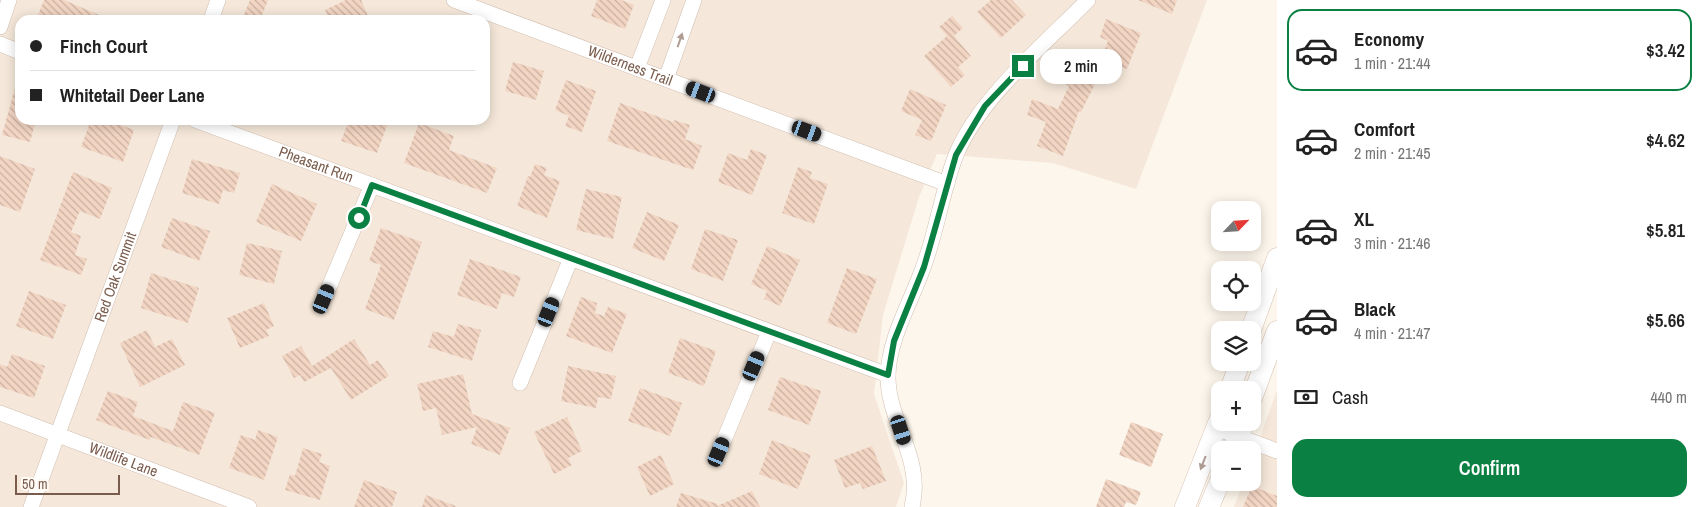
<!DOCTYPE html>
<meta charset="utf-8">
<style>
:root{--surface:#fff;--page:#f6f6f6;--text:#222;--muted:#767676;--line:#e0e0e0;--accent:#0b8043}
body{margin:0;font-family:"Archivo Narrow",sans-serif;background:var(--page);color:var(--text);height:100vh;display:flex;flex-direction:column;font-size:19px;white-space:nowrap}
*{box-sizing:border-box;margin:0}
p{font-size:16px;color:var(--muted)}
.icon{flex:none;width:28px;height:28px;fill:none;stroke:currentColor;stroke-width:2;stroke-linecap:round;stroke-linejoin:round}
.map{position:relative;flex:1;overflow:hidden}
.sheet{display:flex;flex-direction:column;background:var(--surface);width:425px}
.sheet>*{flex:none}
.top-card{position:absolute;left:15px;top:15px;width:475px;height:110px;border-radius:15px;box-shadow:0 2px 12px #0003;display:grid;align-content:center;height:110px;padding:0 15px;background:var(--surface)}
.needle{width:32px;rotate:65deg}
.controls{position:absolute;left:1211px;top:201px;display:grid;gap:10px}
.controls a{display:grid;place-items:center;width:50px;height:50px;border-radius:10px;background:var(--surface);box-shadow:0 2px 12px #0003;font-size:25px}
.scale{position:absolute;left:15px;bottom:12px;width:105px;box-sizing:border-box;padding-left:5px;border:2px solid #7a5c4d;border-top:0;font-size:14px;line-height:18px;white-space:nowrap;color:#7a5c4d;-webkit-text-stroke:4px #fffaf3;paint-order:stroke}
.end{position:absolute;width:22px;height:22px;margin:-11px;border:6px solid #0b8043;background:#fff;box-shadow:0 0 0 2px #fff}
.from{border-radius:50%}
.bubble{position:absolute;height:35px;border-radius:15px;background:var(--surface);box-shadow:0 2px 12px #0003;font-size:16px;font-weight:600;line-height:35px;text-align:center}
.car{position:absolute;width:15px;height:30px;margin:-15px -8px;border-radius:6px;box-shadow:0 0 4px 1px #0007;background:linear-gradient(#222 24%,#8ab4d8 0 40%,#222 0 76%,#8ab4d8 0 86%,#222 0)}
.top-card b{display:flex;align-items:center;gap:18px;height:48px;font-size:19px}
.top-card b+b{border-top:1px solid var(--line)}
.top-card i{width:12px;height:12px;background:var(--text)}
ul{padding:9px 0 0;list-style:none}
li{display:flex;align-items:center;gap:15px;height:82px;margin:0 10px 8px;padding:0 5px;border:2px solid transparent;border-radius:15px}
li div{flex:1}
li b{display:block;font-size:19px}
li em{font-style:normal;font-weight:600}
li.current{border-color:var(--accent)}
li>.icon{width:45px;height:45px;stroke-width:1.5}
.pay{display:flex;align-items:center;gap:12px;height:55px;padding:0 15px;font-size:19px}
.pay p{margin-inline-start:auto}
.primary-button{display:flex;gap:10px;margin-top:auto;padding:10px 15px}
.primary-button a{flex:1;height:58px;border-radius:15px;background:var(--accent);color:#fff;font-size:20px;font-weight:600;line-height:58px;text-align:center}
main{display:flex;flex:1;min-height:0}
.map>svg:first-child{display:block}
</style>
<main>
<div class="map">
<svg width="1277" height="507" viewBox="0 0 1277 507">
<defs>
<pattern id="building-back-hatch" width="6" height="6" patternUnits="userSpaceOnUse" patternTransform="scale(1.25)"><rect width="6" height="6" fill="#f3d5c3"/><path d="M-1 5l2 2M0 0l6 6M5-1l2 2" fill="none" stroke="#cab0a1"/></pattern>
</defs>
<rect width="100%" height="100%" fill="#fdf6ec"/>
<path fill="#f5e8da" fill-rule="evenodd" d="M0,0H1207L1136,189L1053,163L937,154L919,197L883,315L874,394L904,483L896,507H0ZM20,20H485V120H20Z
M1277,390V507H1234L1243,483L1252,482L1253,457Z"/>
<path fill="url(#building-back-hatch)" d="M44,0H64L111,20H36Z
M250,0H268L260,20L243,17Z
M346,0H361L370,20H330L325,10Z
M597,0H621L634,5L625,29L591,16Z
M991,0H1012L1026,15L1001,38L977,12Z
M1138,0H1177L1172,14Z
M952,16L963,28L954,36L971,56L958,67L965,75L951,87L924,56L947,36L939,27Z
M1106,19L1141,33L1127,69L1101,59L1108,41L1100,37Z
M513,62L544,71L536,100L505,91Z
M1086,65L1101,72L1081,112L1079,111L1063,156L1037,146L1046,122L1027,115L1032,99L1058,109L1069,86L1057,80L1064,66L1081,74Z
M566,80L596,91L582,132L565,126L569,116L555,110Z
M17,81L20,82V120H36L30,142L2,135Z
M910,89L946,105L931,141L915,135L922,120L901,111Z
M620,103L673,122L674,120L690,125L685,139L702,146L693,170L607,141Z
M91,120H107L134,130L123,162L81,147Z
M349,120H389L377,153L341,141Z
M419,123L454,136L449,150L497,168L487,193L404,163Z
M751,149L767,155L752,195L718,182L728,153L747,160Z
M0,156L35,169L20,212L0,205Z
M192,159L240,173L234,193L223,190L219,204L182,193Z
M535,164L547,168L544,175L560,181L547,218L517,206L528,176L530,177Z
M798,167L812,172L810,178L828,184L814,224L782,213Z
M73,172L112,188L100,219L80,211L71,232L81,236L75,255L87,259L81,275L40,260Z
M272,184L317,204L301,241L256,222Z
M586,189L622,197L613,239L576,230Z
M647,212L679,225L664,261L632,248Z
M172,218L210,231L199,261L161,247Z
M381,228L422,242L394,320L365,309L381,265L369,261Z
M705,229L738,240L723,281L691,269Z
M247,243L282,251L274,284L239,275Z
M767,246L800,260L780,306L764,299L767,291L751,284Z
M470,259L521,277L514,297L502,293L497,309L457,295Z
M847,268L877,279L856,334L827,323Z
M151,273L199,288L188,323L141,308Z
M29,291L66,305L53,339L16,326Z
M581,297L597,303L595,313L604,316L608,307L627,314L612,353L566,336Z
M264,303L274,326L266,330L269,336L240,348L227,318Z
M458,324L481,330L472,361L428,347L433,331L454,337Z
M147,330L155,347L172,339L185,365L140,387L120,343Z
M680,338L716,351L704,386L668,373Z
M354,339L370,365L378,360L389,376L351,400L331,368L304,382L300,375L294,378L282,356L301,346L312,366Z
M12,354L45,366L34,398L0,387V364L7,367Z
M568,366L616,376L611,399L598,397L596,408L561,401Z
M463,374L472,414L510,428L500,455L471,444L477,427L442,435L436,408L423,411L417,384Z
M780,377L821,391L809,425L768,410Z
M640,388L682,403L670,436L628,421Z
M108,391L138,402L133,416L173,431L183,402L215,413L199,455L151,437L150,440L96,420Z
M567,417L582,451L568,458L572,465L554,474L534,432Z
M1131,422L1163,434L1151,467L1119,455Z
M258,430L278,437L264,480L229,468L241,435L255,440Z
M772,440L811,455L798,489L759,474Z
M872,446L886,481L863,489L860,483L845,488L834,460Z
M303,448L322,454L319,462L330,466L320,500L285,490L290,474L295,476Z
M661,455L674,484L650,496L637,467Z
M1106,479L1141,492L1136,505L1126,502L1124,507H1096Z
M364,480L397,492L392,507H354Z
M1252,486L1277,496V507H1243Z
M752,491L760,507H676L681,493L718,504L717,506Z
M426,495L456,506V507H422Z"/>
<g fill="none" stroke-linecap="round" stroke-linejoin="round">
<defs>
<g id="street">
<path id="s1" d="M454,0L947,184"/>
<path d="M211,20L218,0"/>
<path d="M0,27L9,0"/>
<path d="M0,44L20,52"/>
<path d="M637,68L663,0"/>
<path d="M666,79L694,0"/>
<path id="s2" d="M195,120L888,375"/>
<path d="M324,299L372,185"/>
<path d="M520,383L571,258"/>
<path id="s3" d="M0,413L249,507"/>
<path d="M1216,428L1277,451"/>
<path d="M719,452L769,332"/>
<path id="s4" d="M31,507L173,120"/>
<path d="M912,507C924,457 887,421 888,375C889,338 911,302 923,268C937,231 942,191 956,155C979,98 1045,44 1088,0"/>
</g>
<path id="secondary" d="M1251,330L1277,258
M1230,390L1240,362
M1252,398L1277,331
M1233,450L1244,422
M1185,507L1220,418
M1209,507L1220,481"/>
</defs>
<use href="#street" stroke="#d1beb0" stroke-width="16"/>
<use href="#secondary" stroke="#d6c0b0" stroke-width="21"/>
<use href="#street" stroke="#fff" stroke-width="15"/>
<use href="#secondary" stroke="#fff" stroke-width="20"/>
</g>
<defs><path id="oneway-solid" d="M-6-.8H1V-3.2L6.5 0L1 3.2V.8H-6Z" transform="scale(1.25)"/></defs>
<g fill="#af9d94">
<use href="#oneway-solid" transform="translate(680 40) rotate(-71)"/>
<use href="#oneway-solid" transform="translate(1203 463) rotate(111)"/>
</g>
<g fill="none" stroke-linecap="round" stroke-linejoin="round">
<path stroke="#0b8043" stroke-width="6" d="M359,218L372,185L888,375L894,341L924,267L956,155L985,106L1023,66"/>
</g>
<g text-anchor="middle" stroke-width="4.5" stroke-linejoin="round" paint-order="stroke">
<g font-size="15" fill="#7a5c4d" stroke="#fffaf3">
<text dy="5" stroke="none"><textPath href="#s1" startOffset="188">Wilderness Trail</textPath></text>
<text dy="5" stroke="none"><textPath href="#s2" startOffset="129">Pheasant Run</textPath></text>
<text dy="5" stroke="none"><textPath href="#s4" startOffset="245">Red Oak Summit</textPath></text>
<text dy="5" stroke="none"><textPath href="#s3" startOffset="132">Wildlife Lane</textPath></text>
</g>
</g>
</svg>
<div class="controls">
<a><svg class="needle" viewBox="-14 -14 28 28"><path d="M0-13l5 13h-10z" fill="#e53935"/><path d="M0 13l5-13h-10z" fill="#767676"/></svg></a>
<a><svg class="icon" aria-label="locate" viewBox="0 0 24 24"><circle cx="12" cy="12" r="6"/><path d="M12 2v4M12 18v4M2 12h4M18 12h4"/></svg></a>
<a><svg class="icon" aria-label="layers" viewBox="0 0 24 24"><path d="M12 4l9 5-9 5-9-5zM3 14l9 5 9-5"/></svg></a>
<a>+</a>
<a>−</a>
</div>
<div class="scale">50 m</div>
<i class="end from" style="left:359px;top:218px"></i>
<i class="end" style="left:1023px;top:66px"></i>
<div class="bubble" style="left:1040px;top:49px;width:82px">2 min</div>
<i class="car" style="left:701px;top:92px;rotate:291deg"></i>
<i class="car" style="left:807px;top:131px;rotate:110deg"></i>
<i class="car" style="left:324px;top:299px;rotate:23deg"></i>
<i class="car" style="left:549px;top:312px;rotate:22deg"></i>
<i class="car" style="left:754px;top:366px;rotate:23deg"></i>
<i class="car" style="left:901px;top:430px;rotate:162deg"></i>
<i class="car" style="left:719px;top:452px;rotate:23deg"></i>
<div class="top-card">
<b><i class="from"></i>Finch Court</b>
<b><i></i>Whitetail Deer Lane</b>
</div>
</div>
<section class="sheet">
<ul>
<li class="current"><svg class="icon" aria-label="car" viewBox="0 0 24 24"><path d="M5 17H2v-5l4-1 3-4h7l3 4 3 1v5h-3M9 17h6M6 11h13"/><circle cx="7" cy="17" r="2"/><circle cx="17" cy="17" r="2"/></svg><div><b>Economy</b><p>1 min · 21:44</p></div><em>$3.42</em></li>
<li><svg class="icon" aria-label="car" viewBox="0 0 24 24"><path d="M5 17H2v-5l4-1 3-4h7l3 4 3 1v5h-3M9 17h6M6 11h13"/><circle cx="7" cy="17" r="2"/><circle cx="17" cy="17" r="2"/></svg><div><b>Comfort</b><p>2 min · 21:45</p></div><em>$4.62</em></li>
<li><svg class="icon" aria-label="car" viewBox="0 0 24 24"><path d="M5 17H2v-5l4-1 3-4h7l3 4 3 1v5h-3M9 17h6M6 11h13"/><circle cx="7" cy="17" r="2"/><circle cx="17" cy="17" r="2"/></svg><div><b>XL</b><p>3 min · 21:46</p></div><em>$5.81</em></li>
<li><svg class="icon" aria-label="car" viewBox="0 0 24 24"><path d="M5 17H2v-5l4-1 3-4h7l3 4 3 1v5h-3M9 17h6M6 11h13"/><circle cx="7" cy="17" r="2"/><circle cx="17" cy="17" r="2"/></svg><div><b>Black</b><p>4 min · 21:47</p></div><em>$5.66</em></li>
</ul>
<div class="pay"><svg class="icon" aria-label="cash" viewBox="0 0 24 24"><path d="M3 7h18v10H3z"/><circle cx="12" cy="12" r="2"/></svg>Cash<p>440 m</p></div>
<div class="primary-button"><a>Confirm</a></div>
</section>
</main>
